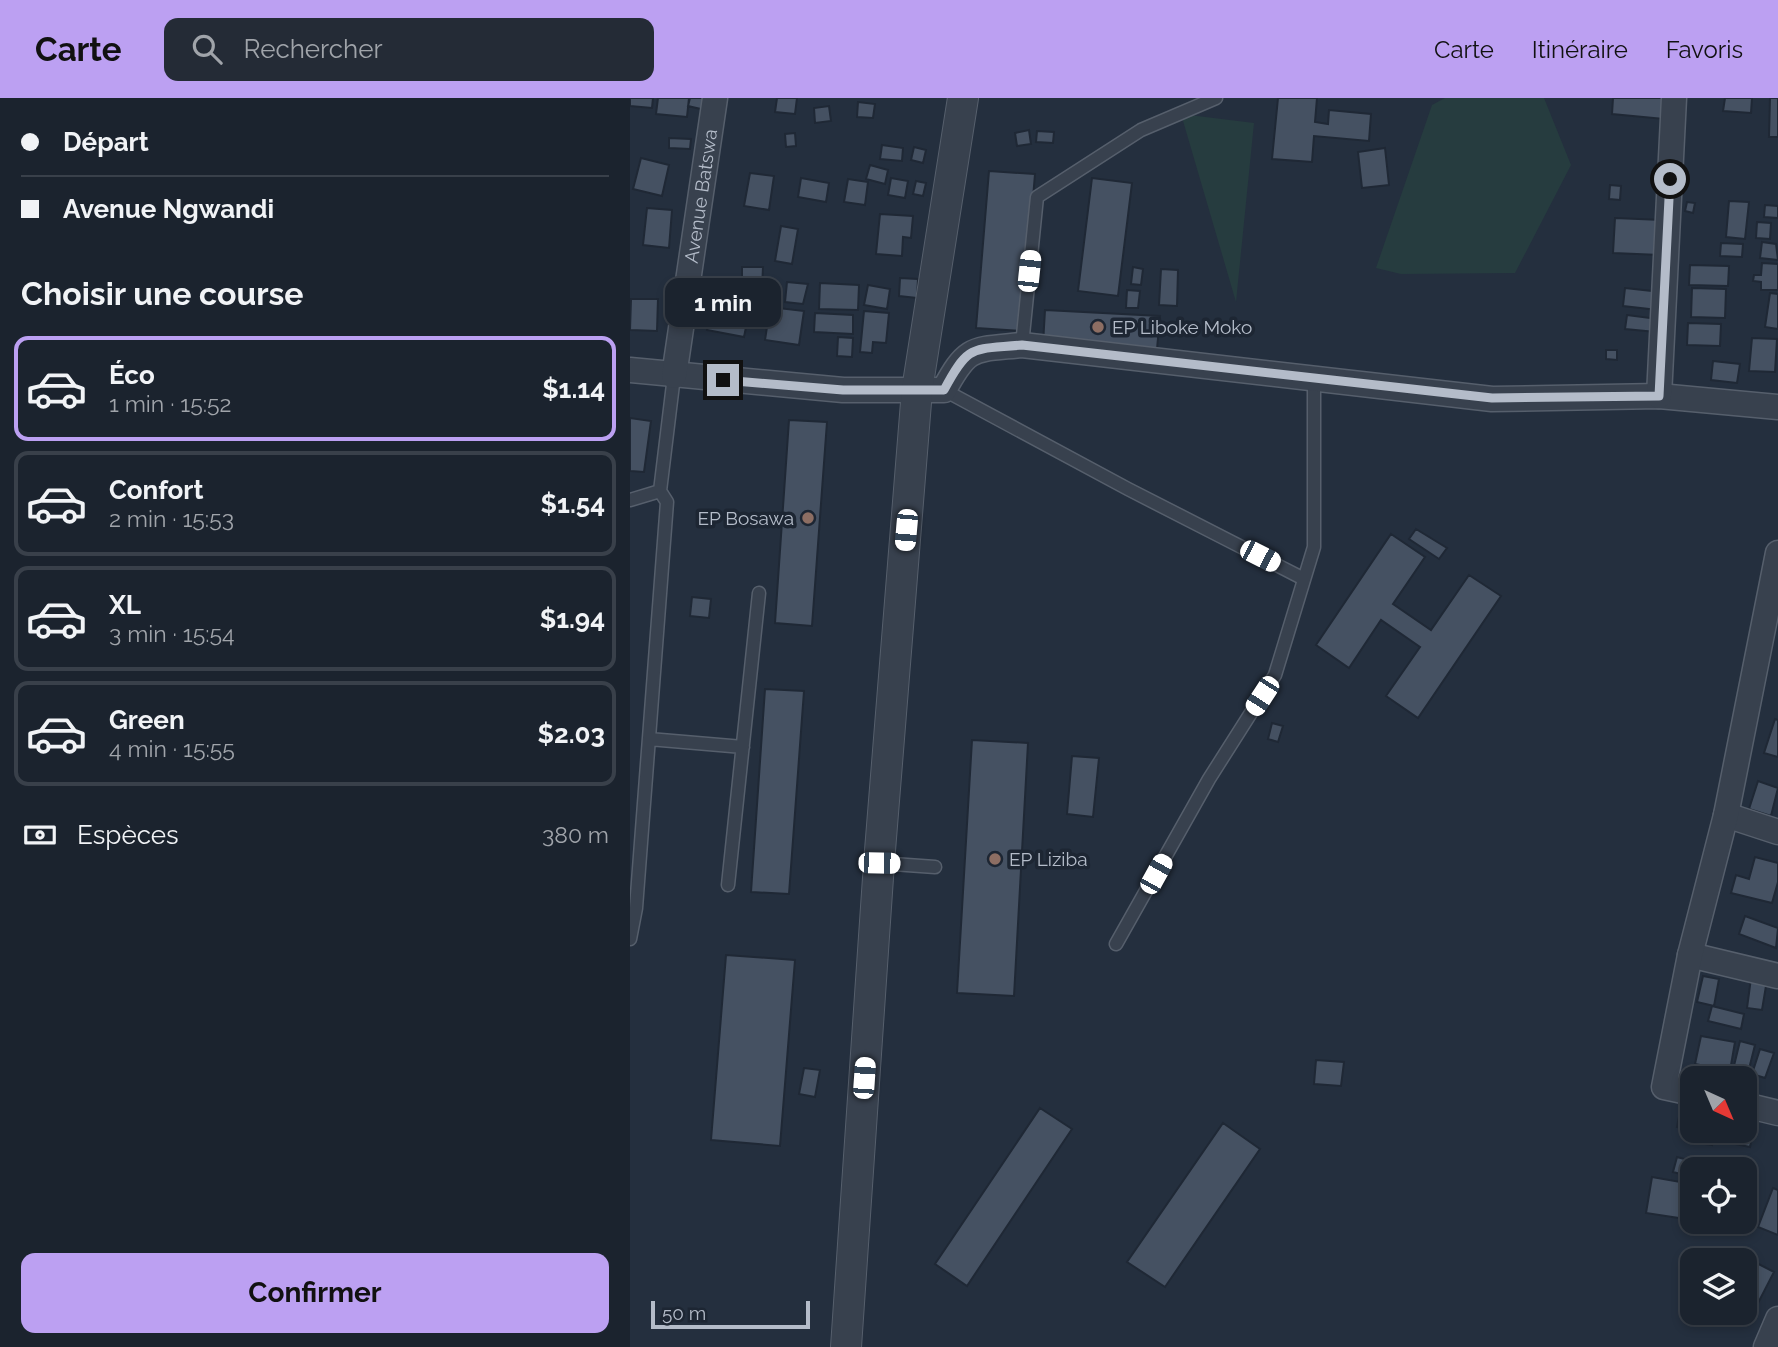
<!DOCTYPE html>
<html lang="fr">
<meta charset="utf-8">
<style>
:root{--surface:#1b232e;--page:#242b36;--text:#f1f3f6;--muted:#a0a4aa;--line:#39404a;--accent:#bca0f2}
body{margin:0;font-family:Raleway,sans-serif;background:var(--page);color:var(--text);height:100vh;display:flex;flex-direction:column;font-size:26px;white-space:nowrap}
*{box-sizing:border-box;margin:0}
p{font-size:23px;color:var(--muted)}
.icon{flex:none;width:38px;height:38px;fill:none;stroke:currentColor;stroke-width:2;stroke-linecap:round;stroke-linejoin:round}
.map{position:relative;flex:1;overflow:hidden}
.side{display:flex;flex-direction:column;background:var(--surface);width:630px}
.side>*{flex:none}
.top-card{display:grid;align-content:center;height:154px;padding:0 21px;background:var(--surface)}
.needle{width:46px;rotate:136deg}
.buttons{position:absolute;left:1050px;top:968px;display:grid;gap:14px}
.buttons a{display:grid;place-items:center;width:77px;height:77px;border-radius:14px;background:var(--surface);box-shadow:0 4px 10px #0003,0 0 0 2px var(--line);font-size:35px}
.scale{position:absolute;left:21px;bottom:18px;width:159px;box-sizing:border-box;padding-left:7px;border:4px solid #b4bcc9;border-top:0;font-size:19px;line-height:24px;white-space:nowrap;color:#b4bcc9;-webkit-text-stroke:5px #1d2633;paint-order:stroke}
.end{position:absolute;width:32px;height:32px;margin:-16px;border:9px solid #b4bcc9;background:#111;box-shadow:0 0 0 4px #111}
.from{border-radius:50%}
.bubble{position:absolute;height:49px;border-radius:14px;background:var(--surface);box-shadow:0 4px 10px #0003,0 0 0 2px var(--line);font-size:23px;font-weight:700;line-height:49px;text-align:center}
.car{position:absolute;width:21px;height:42px;margin:-21px -10px;border-radius:9px;box-shadow:0 0 5px 2px #0007;background:linear-gradient(#fff 24%,#345 0 40%,#fff 0 76%,#345 0 86%,#fff 0)}
.top-card b{display:flex;align-items:center;gap:24px;height:66px;font-size:26px}
.top-card b+b{border-top:2px solid var(--line)}
.top-card i{width:18px;height:18px;background:var(--text)}
ul{padding:0;list-style:none}
li{display:flex;align-items:center;gap:21px;height:105px;margin:0 14px 10px;padding:0 7px;border:4px solid var(--line);border-radius:14px}
li div{flex:1}
li b{display:block;font-size:26px}
li em{font-style:normal;font-weight:700}
li.on{border-color:var(--accent)}
li>.icon{width:63px;height:63px;stroke-width:1.5}
h2{padding:0 21px;font-size:32px;line-height:84px}
.pay{display:flex;align-items:center;gap:18px;height:77px;padding:0 21px;font-size:26px}
.pay p{margin-inline-start:auto}
.cta{display:flex;gap:14px;margin-top:auto;padding:14px 21px}
.cta a{flex:1;height:80px;border-radius:14px;background:var(--accent);color:#111;font-size:28px;font-weight:700;line-height:80px;text-align:center}
header{display:flex;align-items:center;gap:42px;box-sizing:border-box;height:98px;padding:0 35px;background:var(--accent);color:#111}
header strong{font-size:33px}
nav{display:flex;gap:38px;margin-inline-start:auto;font-size:24px}
.search{width:490px;height:63px;background:var(--page);display:flex;align-items:center;gap:18px;box-sizing:border-box;padding:0 24px;border-radius:14px;color:var(--muted);font-size:26px}
main{display:flex;flex:1;min-height:0}
.map>svg:first-child{display:block}
</style>
<header>
<strong>Carte</strong>
<div class="search"><svg class="icon" aria-label="search" viewBox="0 0 24 24"><circle cx="10" cy="10" r="6"/><path d="M15 15l6 6"/></svg>Rechercher</div>
<nav><a>Carte</a><a>Itinéraire</a><a>Favoris</a></nav>
</header>
<main>
<section class="side">
<div class="top-card">
<b><i class="from"></i>Départ</b>
<b><i></i>Avenue Ngwandi</b>
</div>
<h2>Choisir une course</h2>
<ul>
<li class="on"><svg class="icon" aria-label="car" viewBox="0 0 24 24"><path d="M5 17H2v-5l4-1 3-4h7l3 4 3 1v5h-3M9 17h6M6 11h13"/><circle cx="7" cy="17" r="2"/><circle cx="17" cy="17" r="2"/></svg><div><b>Éco</b><p>1 min · 15:52</p></div><em>$1.14</em></li>
<li><svg class="icon" aria-label="car" viewBox="0 0 24 24"><path d="M5 17H2v-5l4-1 3-4h7l3 4 3 1v5h-3M9 17h6M6 11h13"/><circle cx="7" cy="17" r="2"/><circle cx="17" cy="17" r="2"/></svg><div><b>Confort</b><p>2 min · 15:53</p></div><em>$1.54</em></li>
<li><svg class="icon" aria-label="car" viewBox="0 0 24 24"><path d="M5 17H2v-5l4-1 3-4h7l3 4 3 1v5h-3M9 17h6M6 11h13"/><circle cx="7" cy="17" r="2"/><circle cx="17" cy="17" r="2"/></svg><div><b>XL</b><p>3 min · 15:54</p></div><em>$1.94</em></li>
<li><svg class="icon" aria-label="car" viewBox="0 0 24 24"><path d="M5 17H2v-5l4-1 3-4h7l3 4 3 1v5h-3M9 17h6M6 11h13"/><circle cx="7" cy="17" r="2"/><circle cx="17" cy="17" r="2"/></svg><div><b>Green</b><p>4 min · 15:55</p></div><em>$2.03</em></li>
</ul>
<div class="pay"><svg class="icon" aria-label="cash" viewBox="0 0 24 24"><path d="M3 7h18v10H3z"/><circle cx="12" cy="12" r="2"/></svg>Espèces<p>380 m</p></div>
<div class="cta"><a>Confirmer</a></div>
</section>
<div class="map">
<svg width="1148" height="1249" viewBox="0 0 1148 1249">
<rect width="100%" height="100%" fill="#242f3e"/>
<path fill="#263c3f" d="M815,0H914L941,67L885,175L771,176L746,170L802,7Z
M551,16L624,25L606,204Z"/>
<path fill="#455162" stroke="#1f2835" stroke-width="2" d="M0,0H23L22,10L0,8Z
M28,0H59L57,19L26,16Z
M60,0H77L75,12L58,8Z
M147,0H167L165,16L145,14Z
M648,0H687L685,24L698,26L699,12L741,16L739,43L684,38L682,64L642,61Z
M983,0H1035L1034,21L982,16Z
M1095,0H1122L1121,15L1093,13Z
M1140,0H1148V39H1139Z
M228,4L245,6L243,20L227,19Z
M199,8L201,23L185,25L184,10Z
M399,32L401,46L387,48L385,35Z
M407,33L424,34L423,45L406,44Z
M165,35L166,48L156,49L155,36Z
M39,40L61,41L60,51L39,50Z
M252,47L273,50L272,63L250,61Z
M284,49L296,52L293,65L281,62Z
M755,50L759,87L732,90L728,54Z
M11,60L39,67L32,98L3,91Z
M240,67L258,72L255,86L236,81Z
M359,73L405,76L392,233L346,230Z
M120,75L144,78L139,112L114,108Z
M171,80L199,85L196,104L168,99Z
M261,80L278,83L275,100L258,97Z
M462,80L502,85L488,198L448,193Z
M218,81L238,84L235,107L214,104Z
M286,83L296,85L293,98L283,96Z
M980,87L991,88L990,102L979,101Z
M1099,103L1119,104L1115,141L1096,139Z
M1057,104L1065,105L1063,115L1055,113Z
M1135,107L1148,108V120L1134,119Z
M17,110L42,112L39,150L13,147Z
M250,116L283,118L281,140L273,139L272,158L246,156Z
M985,120L1032,122L1030,157L983,155Z
M1127,124L1141,125L1140,141L1126,140Z
M151,128L168,131L162,166L145,163Z
M1132,144L1146,146L1148,162L1130,160Z
M1091,145L1113,146L1112,159L1090,158Z
M1132,165L1148,166V192H1131V184L1123,183L1124,177H1131Z
M1060,167L1099,168L1098,188L1059,187Z
M112,169H133L132,190L112,189Z
M503,169L513,171L511,187L501,186Z
M531,171L548,172L547,208L529,207Z
M270,180L288,181L287,200L269,198Z
M157,184L178,186L173,206L155,204Z
M190,185L229,187L228,212L189,211Z
M238,187L260,191L257,211L234,207Z
M995,190L1031,194L1028,212L993,208Z
M1062,190L1096,191L1095,220L1061,219Z
M497,192L510,193L508,210H496Z
M1140,195L1148,196V231L1135,229Z
M84,198L121,205L114,239L77,232Z
M1,201H28L27,233L0,232Z
M140,209L174,213L169,247L135,242Z
M415,212L530,218L527,251L413,246Z
M234,213L259,215L256,245L243,244L242,255L230,254Z
M185,215L223,217V236L184,234Z
M997,217L1028,221L1026,234L995,231Z
M1058,225L1091,226L1090,248L1057,247Z
M208,239L223,240L222,259L207,258Z
M1122,240L1147,241L1145,274L1119,273Z
M976,252H987V262L976,261Z
M1083,263L1110,266L1107,285L1081,282Z
M0,320L21,323L14,374L0,373Z
M159,322L197,324L182,528L145,525Z
M786,431L817,450L809,461L779,441Z
M761,436L795,459L763,506L801,532L839,477L871,498L788,620L756,598L790,549L751,522L719,570L686,547Z
M62,499L81,501L79,520L60,518Z
M135,591L174,593L159,796L121,794Z
M1145,621L1148,622V659L1134,655Z
M642,625L653,628L648,644L638,641Z
M342,642L398,645L384,898L327,895Z
M442,658L469,660L463,719L437,716Z
M1128,683L1148,690L1141,718L1119,711Z
M1125,759L1148,765V784L1142,805L1101,795L1106,777L1119,781Z
M1115,818L1148,830L1146,850L1109,836Z
M96,857L165,862L150,1048L81,1042Z
M1073,878L1089,881L1084,908L1067,904Z
M1121,880L1137,882L1132,912L1117,910Z
M1082,908L1114,916L1111,931L1078,923Z
M1071,938L1105,944L1100,973L1065,966Z
M1110,943L1125,947L1115,987V980H1101Z
M1130,951L1144,955L1135,980L1122,976Z
M686,962L714,964L711,988L684,986Z
M174,970L190,972L185,999L169,996Z
M1052,1003L1062,1005V1032L1047,1029Z
M410,1010L442,1031L337,1188L305,1166Z
M1115,1017L1126,1019L1120,1049L1086,1042L1088,1032H1115Z
M593,1025L630,1051L535,1189L497,1164Z
M1066,1032H1085L1082,1047L1064,1044Z
M1047,1059L1073,1066L1071,1071H1062V1079L1043,1074Z
M1022,1079L1062,1086V1122L1016,1115Z
M1143,1090L1148,1092V1137L1128,1129Z
M1109,1156L1144,1174L1126,1209L1115,1203V1162H1106Z"/>
<g fill="none" stroke-linecap="round" stroke-linejoin="round">
<defs>
<path id="service" d="M392,247L407,99L511,32L586,0
M314,292L498,391L674,481
M0,402L30,393
M19,641L113,649
M249,765L305,769
M98,787L129,495
M0,841L6,810L37,404L30,393L44,278
M486,846L579,681L645,577L684,449V280"/>
<g id="minor">
<path d="M0,272L213,292H314C338,247 343,252 392,247L862,301L1029,298L1148,309"/>
<path id="s1" d="M44,278L85,0"/>
<path d="M1029,298L1044,0"/>
<path d="M1096,717L1148,734"/>
<path d="M1060,857L1148,878"/>
<path d="M1062,995L1034,989L1060,857L1096,717L1148,455"/>
<path d="M1115,1007L1148,1015"/>
<path d="M1136,1249L1148,1221"/>
</g>
<path id="tertiary" d="M216,1249L249,765L287,292L333,0"/>
</defs>
<use href="#service" stroke="#565f6c" stroke-width="15"/>
<use href="#minor" stroke="#565f6c" stroke-width="27"/>
<use href="#tertiary" stroke="#565f6c" stroke-width="32"/>
<use href="#service" stroke="#38414e" stroke-width="12"/>
<use href="#minor" stroke="#38414e" stroke-width="24"/>
<use href="#tertiary" stroke="#38414e" stroke-width="30"/>
</g>
<g fill="none" stroke-linecap="round" stroke-linejoin="round">
<path stroke="#b4bcc9" stroke-width="9" d="M93,282L213,292H314C339,245 342,252 392,247L862,300L1029,298L1040,81"/>
</g>
<g fill="#8d6e63" stroke="#1d2633" stroke-width="2.5">
<circle cx="468" cy="229" r="7"/>
<circle cx="178" cy="420" r="7"/>
<circle cx="365" cy="761" r="7"/>
</g>
<g text-anchor="middle" stroke-width="7" stroke-linejoin="round" paint-order="stroke">
<g font-size="19" fill="#b4bcc9" stroke="#1d2633">
<text dy="7" stroke="none"><textPath href="#s1" startOffset="182">Avenue Batswa</textPath></text>
</g>
<g font-size="19" fill="#b4bcc9" stroke="#1d2633" text-anchor="start">
<text x="482" y="236">EP Liboke Moko</text>
<text x="164" y="427" text-anchor="end">EP Bosawa</text>
<text x="379" y="768">EP Liziba</text>
</g>
</g>
</svg>
<div class="buttons">
<a><svg class="needle" viewBox="-14 -14 28 28"><path d="M0-13l5 13h-10z" fill="#e53935"/><path d="M0 13l5-13h-10z" fill="#a0a4aa"/></svg></a>
<a><svg class="icon" aria-label="locate" viewBox="0 0 24 24"><circle cx="12" cy="12" r="6"/><path d="M12 2v4M12 18v4M2 12h4M18 12h4"/></svg></a>
<a><svg class="icon" aria-label="layers" viewBox="0 0 24 24"><path d="M12 4l9 5-9 5-9-5zM3 14l9 5 9-5"/></svg></a>
</div>
<div class="scale">50 m</div>
<i class="end from" style="left:1040px;top:81px"></i>
<i class="end" style="left:93px;top:282px"></i>
<div class="bubble" style="left:35px;top:180px;width:116px">1 min</div>
<i class="car" style="left:399px;top:173px;rotate:6deg"></i>
<i class="car" style="left:276px;top:432px;rotate:185deg"></i>
<i class="car" style="left:630px;top:458px;rotate:117deg"></i>
<i class="car" style="left:632px;top:598px;rotate:213deg"></i>
<i class="car" style="left:249px;top:765px;rotate:91deg"></i>
<i class="car" style="left:526px;top:776px;rotate:29deg"></i>
<i class="car" style="left:234px;top:980px;rotate:4deg"></i>
</div>
</main>
